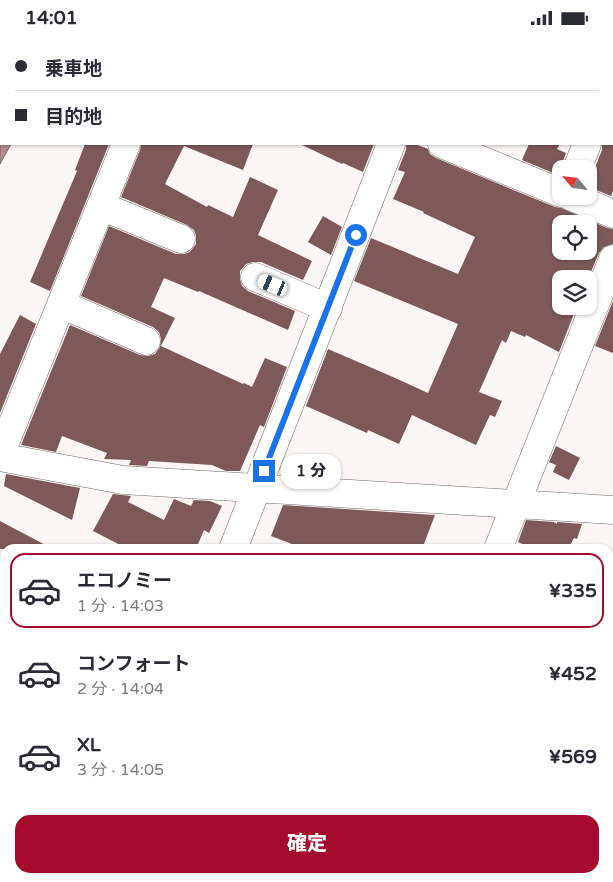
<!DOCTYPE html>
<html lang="ja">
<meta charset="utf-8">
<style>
:root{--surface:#fff;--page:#f2f2f3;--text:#2b2b33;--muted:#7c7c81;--line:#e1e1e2;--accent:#a50a2e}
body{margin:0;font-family:"Varela Round","Noto Sans JP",sans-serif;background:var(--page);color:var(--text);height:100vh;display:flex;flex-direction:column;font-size:19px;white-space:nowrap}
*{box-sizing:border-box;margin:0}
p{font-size:16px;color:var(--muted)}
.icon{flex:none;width:28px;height:28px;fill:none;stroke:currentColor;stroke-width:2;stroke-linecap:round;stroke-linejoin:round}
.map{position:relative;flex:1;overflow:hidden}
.details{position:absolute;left:0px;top:509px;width:614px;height:339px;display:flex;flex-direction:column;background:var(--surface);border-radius:15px 15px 0 0;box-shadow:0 1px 4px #0004}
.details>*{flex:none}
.guide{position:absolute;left:0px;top:0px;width:614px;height:110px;box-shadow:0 1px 4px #0004;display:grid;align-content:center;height:110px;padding:0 15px;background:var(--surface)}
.needle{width:32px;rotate:298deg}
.fabs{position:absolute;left:552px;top:125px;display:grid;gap:10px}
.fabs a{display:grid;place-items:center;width:45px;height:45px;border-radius:10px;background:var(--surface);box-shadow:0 1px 4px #0004;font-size:25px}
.end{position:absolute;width:22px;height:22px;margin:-11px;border:6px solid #1a73e8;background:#fff;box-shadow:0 0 0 2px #fff}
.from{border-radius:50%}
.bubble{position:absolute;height:35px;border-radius:15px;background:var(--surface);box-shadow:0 1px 4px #0004;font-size:16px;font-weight:800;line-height:35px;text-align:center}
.car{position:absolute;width:15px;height:30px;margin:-15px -8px;border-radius:6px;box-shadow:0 0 4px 1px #0007;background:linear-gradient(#fff 24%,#345 0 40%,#fff 0 76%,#345 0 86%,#fff 0)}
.guide b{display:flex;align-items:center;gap:18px;height:48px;font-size:19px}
.guide b+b{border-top:1px solid var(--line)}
.guide i{width:12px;height:12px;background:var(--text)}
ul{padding:9px 0 0;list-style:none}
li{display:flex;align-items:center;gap:15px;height:75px;margin:0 10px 8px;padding:0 5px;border:2px solid transparent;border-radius:15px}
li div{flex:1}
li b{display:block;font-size:19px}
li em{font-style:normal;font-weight:800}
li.on{border-color:var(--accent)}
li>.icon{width:45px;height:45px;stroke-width:1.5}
.cta{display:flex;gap:10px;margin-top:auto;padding:10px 15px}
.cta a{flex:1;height:58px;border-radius:15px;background:var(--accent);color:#fff;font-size:20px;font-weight:800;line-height:58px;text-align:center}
.status{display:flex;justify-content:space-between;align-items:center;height:35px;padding:0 25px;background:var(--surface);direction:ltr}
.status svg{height:14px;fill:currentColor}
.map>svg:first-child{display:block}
</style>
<div class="status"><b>14:01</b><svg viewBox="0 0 49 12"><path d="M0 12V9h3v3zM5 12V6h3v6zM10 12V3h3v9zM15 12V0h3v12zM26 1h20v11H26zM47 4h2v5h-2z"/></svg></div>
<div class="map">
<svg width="613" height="847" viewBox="0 0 613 847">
<rect width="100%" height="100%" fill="#fdf6f6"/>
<path fill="#f6d9d9" d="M609,782L613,783V847H606L595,843L609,842Z
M505,842H567V843L565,847H503Z"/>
<path fill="#b48e8e" stroke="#826767" d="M1,88V109H11L0,129V90Z"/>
<path fill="#7d595a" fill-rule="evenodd" d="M613,83V156L611,161L589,152V144L592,140L602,115V109H612Z
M85,109H109L50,256L30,247L77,136L75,135Z
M141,109H253L243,135L184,111L165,149L207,172L208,170L233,182L250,142L278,155L258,200L312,226L303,245L261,227H253L246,229L240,236V244L242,251L248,256L295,276L288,295L199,256L198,257L164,243L151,272L175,283L161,311L243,349L244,348L252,352L265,323L287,332L264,392L260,390L240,436H226L212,430L149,426L147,431L129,430L131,425L104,424L107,418L62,401L56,417L21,410L70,290L140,320L148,321L155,319L160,312L161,304L159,297L153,292L81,261L109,191L176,219H184L190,217L196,209V201L194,195L187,190L121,162L140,115Z
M300,109H374L363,137L343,128L342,129Z
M406,109H415L428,114L430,119L436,123L555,172L561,173L607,193L613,194V209L604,212L599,218L588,244H561V271H577L559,317L526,300L525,302L511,296L506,308L502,305L479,357L502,366L495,382L490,380L476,410L412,380L399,409L368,395L367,398L306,371L328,314L393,342L428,358L458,289L354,246L371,203L458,239L475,202L423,178L424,177L393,164L405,137L398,135L406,115ZM561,189H589V216H561Z
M529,109H560L557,114L566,118L558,140L522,125Z
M323,181L342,192L331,220L308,207Z
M613,266V318L595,311Z
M20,280L36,289L0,378V319Z
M556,411L580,423L569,445L553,437L556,430L549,427Z
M6,439L80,453L72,485L4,451Z
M113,459L131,461L128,467L164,485L174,464L191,471L194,465L210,466L222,471L209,498L204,495L196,514H128L93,496Z
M283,470L435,480L422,514H305L271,501Z
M526,485L554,487L557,489V487L582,489L577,504L574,503L568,514H534L518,507Z
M0,486L53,514H0Z"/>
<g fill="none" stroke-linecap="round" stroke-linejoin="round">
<defs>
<path id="minor" d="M185,0L188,1
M124,1L125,0
M435,1V0
M442,109L561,158
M577,134L587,109
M570,161L613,179
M101,171L181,204
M255,242L328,273
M61,269L146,306
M0,420L126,109
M0,422L123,445L613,475
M233,514L391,109
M498,514L613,224
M609,554L613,556
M0,712L5,714
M331,842L342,847
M99,847L101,842
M368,847L369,842"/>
</defs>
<use href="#minor" stroke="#706a6a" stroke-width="29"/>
<use href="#minor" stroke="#fff" stroke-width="28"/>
</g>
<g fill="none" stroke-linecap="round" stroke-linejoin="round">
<path stroke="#1a73e8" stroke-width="6" d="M264,436L356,200"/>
</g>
</svg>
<div class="fabs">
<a><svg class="needle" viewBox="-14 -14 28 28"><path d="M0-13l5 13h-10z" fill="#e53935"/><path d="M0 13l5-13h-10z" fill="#7c7c81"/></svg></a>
<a><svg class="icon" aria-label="locate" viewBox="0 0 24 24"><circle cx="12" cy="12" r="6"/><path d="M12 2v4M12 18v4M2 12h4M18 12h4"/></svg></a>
<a><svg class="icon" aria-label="layers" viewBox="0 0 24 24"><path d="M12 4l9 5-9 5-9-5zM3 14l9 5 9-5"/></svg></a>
</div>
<i class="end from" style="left:356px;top:200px"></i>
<i class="end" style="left:264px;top:436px"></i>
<div class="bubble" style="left:281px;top:419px;width:60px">1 分</div>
<i class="car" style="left:273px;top:250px;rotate:293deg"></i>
<div class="guide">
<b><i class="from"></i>乗車地</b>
<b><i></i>目的地</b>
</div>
<section class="details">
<ul>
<li class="on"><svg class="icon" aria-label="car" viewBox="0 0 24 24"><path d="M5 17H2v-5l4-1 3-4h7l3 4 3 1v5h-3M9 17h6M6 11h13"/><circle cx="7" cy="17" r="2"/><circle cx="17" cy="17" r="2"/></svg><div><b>エコノミー</b><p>1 分 · 14:03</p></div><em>¥335</em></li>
<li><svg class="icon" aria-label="car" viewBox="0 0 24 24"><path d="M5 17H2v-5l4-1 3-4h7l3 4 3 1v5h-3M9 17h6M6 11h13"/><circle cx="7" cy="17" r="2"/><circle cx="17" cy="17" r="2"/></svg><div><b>コンフォート</b><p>2 分 · 14:04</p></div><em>¥452</em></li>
<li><svg class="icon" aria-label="car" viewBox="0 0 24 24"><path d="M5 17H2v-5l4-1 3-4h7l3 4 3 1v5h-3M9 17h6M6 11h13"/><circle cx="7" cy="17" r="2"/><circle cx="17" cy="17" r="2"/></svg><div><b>XL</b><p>3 分 · 14:05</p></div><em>¥569</em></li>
</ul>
<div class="cta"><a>確定</a></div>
</section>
</div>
